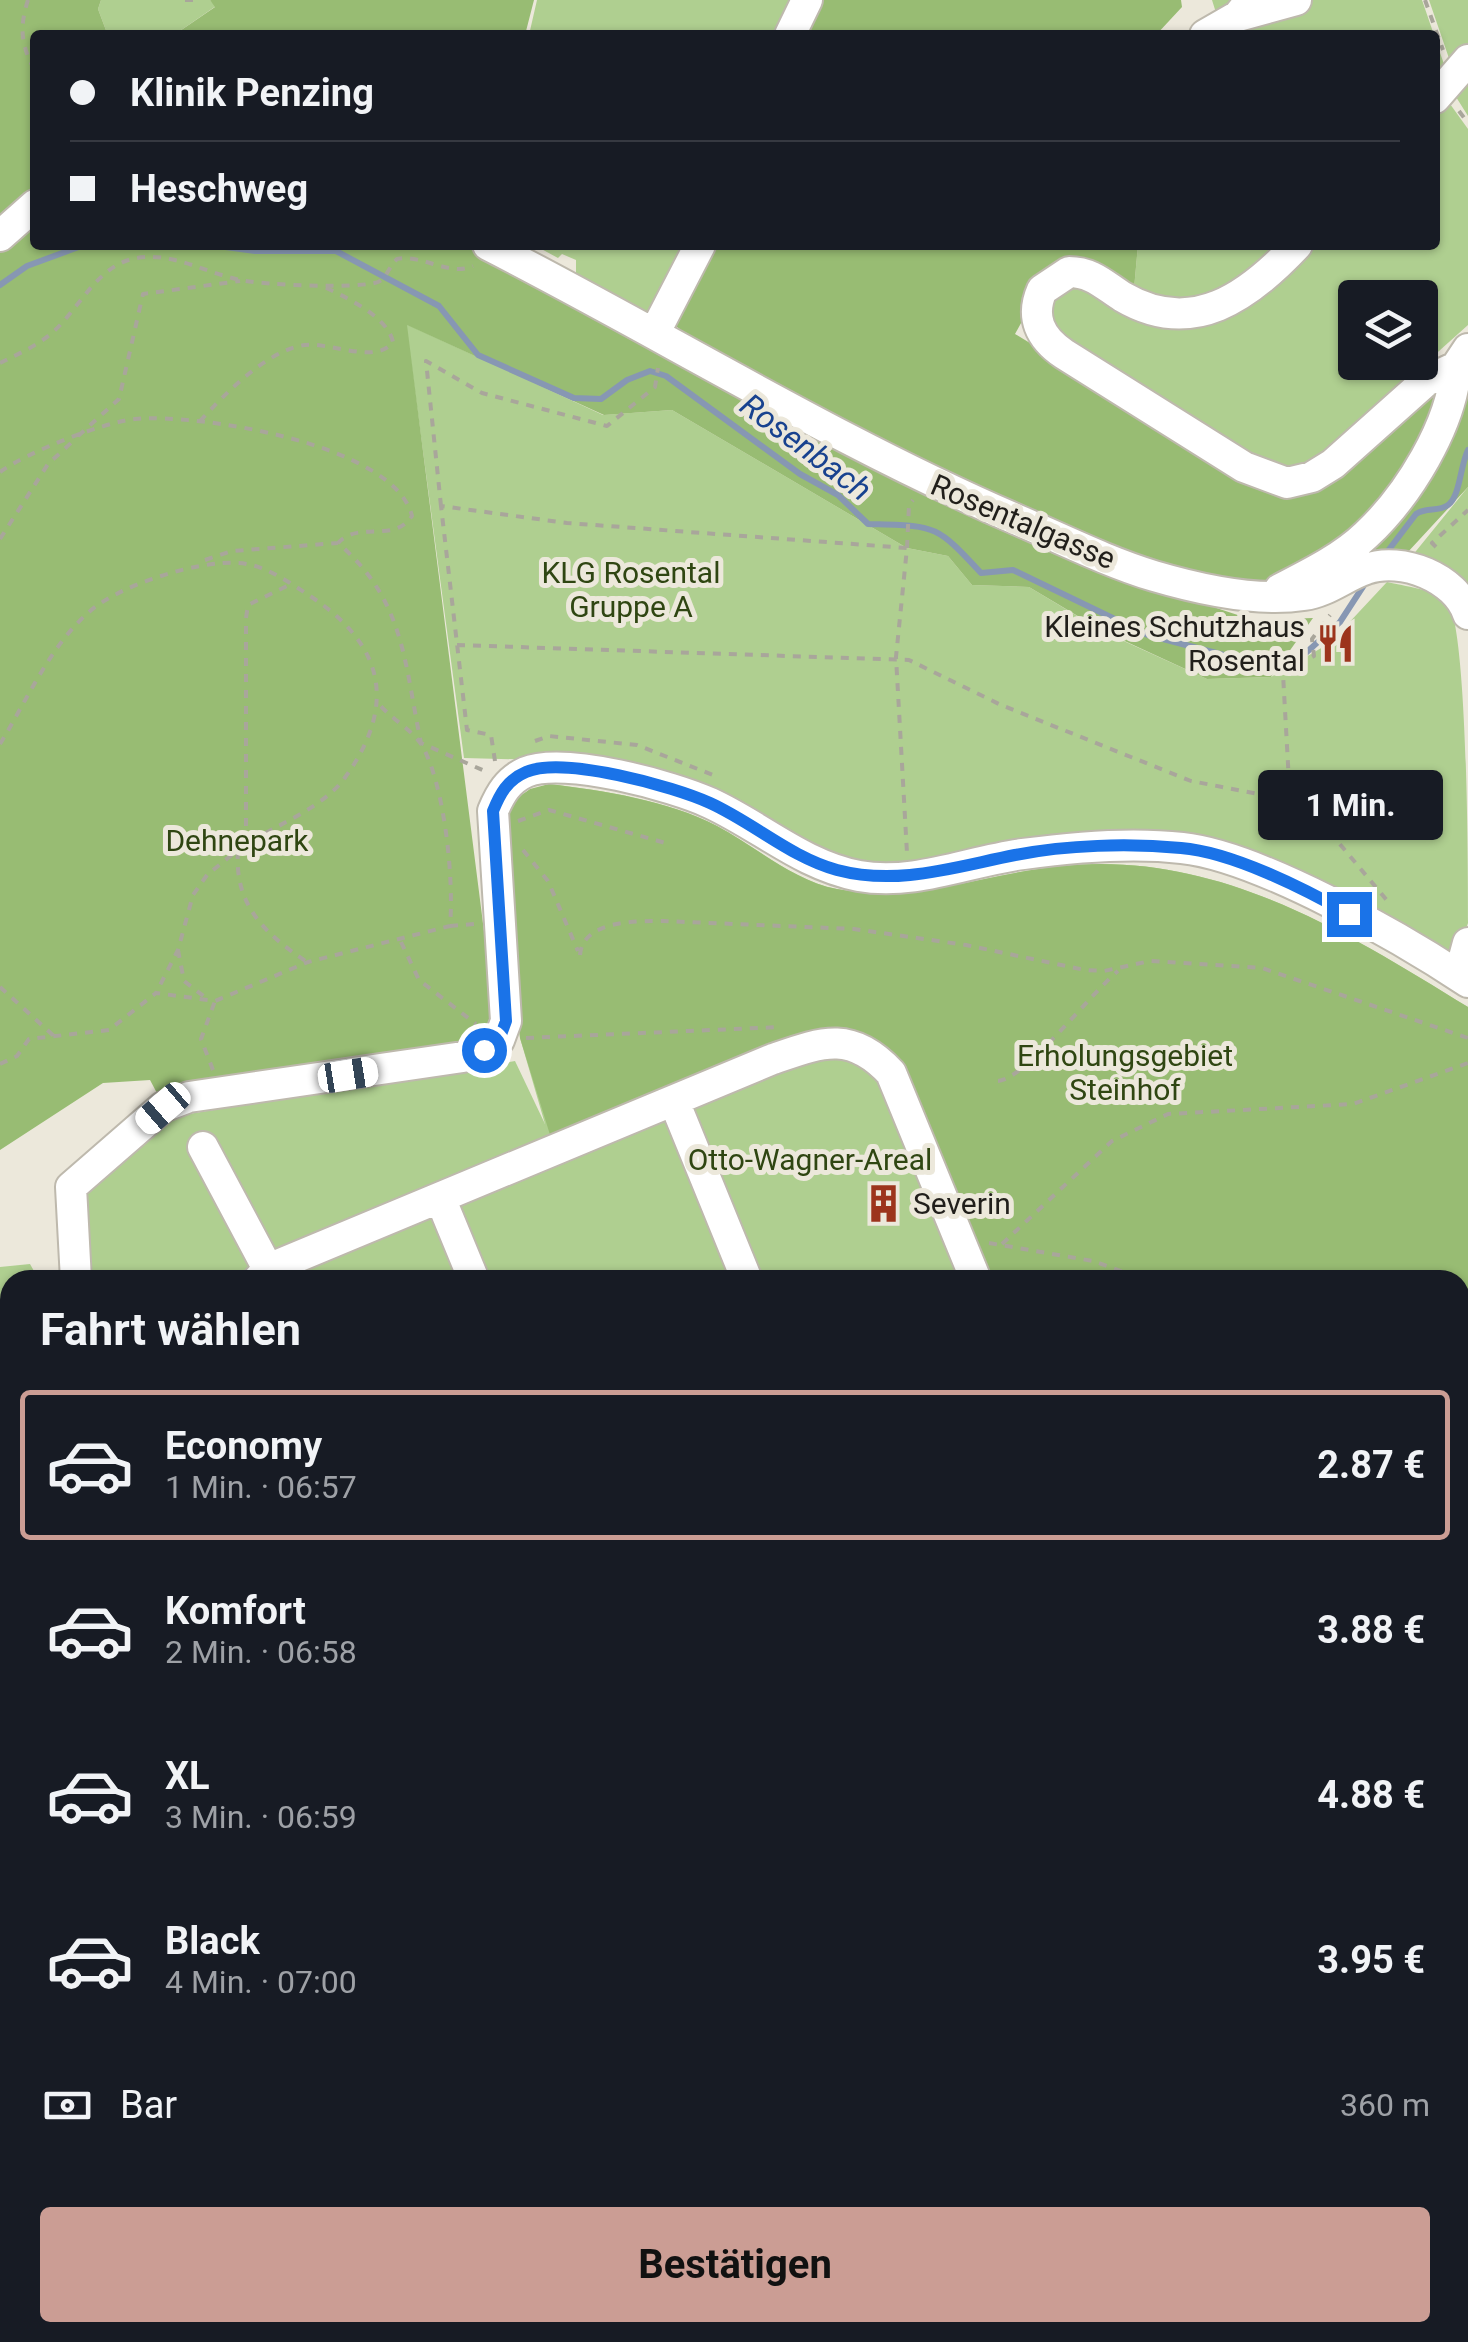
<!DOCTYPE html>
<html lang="de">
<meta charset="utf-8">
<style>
:root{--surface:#171b24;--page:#242831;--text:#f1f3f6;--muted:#9ea1a6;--line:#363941;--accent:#cb9d94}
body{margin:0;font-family:Roboto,sans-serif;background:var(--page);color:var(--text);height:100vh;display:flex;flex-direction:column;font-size:38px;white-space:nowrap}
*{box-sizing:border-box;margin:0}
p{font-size:32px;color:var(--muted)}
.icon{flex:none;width:55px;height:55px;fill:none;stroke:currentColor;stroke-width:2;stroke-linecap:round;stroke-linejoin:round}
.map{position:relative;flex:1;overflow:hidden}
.sheet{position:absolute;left:0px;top:1270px;width:1470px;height:1072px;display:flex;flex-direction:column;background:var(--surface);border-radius:30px 30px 0 0;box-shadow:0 2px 8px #0004}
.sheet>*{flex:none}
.hud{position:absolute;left:30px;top:30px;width:1410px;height:220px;border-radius:10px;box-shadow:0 2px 8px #0004;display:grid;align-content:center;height:220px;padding:0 40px;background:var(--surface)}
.fabs{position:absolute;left:1338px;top:280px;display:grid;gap:20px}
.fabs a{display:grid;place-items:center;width:100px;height:100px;border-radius:10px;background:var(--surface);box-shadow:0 2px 8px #0004;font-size:50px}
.end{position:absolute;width:45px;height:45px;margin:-22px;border:12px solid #1a73e8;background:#fff;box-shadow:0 0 0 5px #fff}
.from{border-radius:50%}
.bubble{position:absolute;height:70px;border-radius:10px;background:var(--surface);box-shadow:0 2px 8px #0004;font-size:32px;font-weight:700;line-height:70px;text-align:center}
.car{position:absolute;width:30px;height:60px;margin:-30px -15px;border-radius:12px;box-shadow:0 0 8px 2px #0007;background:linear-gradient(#fff 24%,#345 0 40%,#fff 0 76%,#345 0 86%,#fff 0)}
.hud b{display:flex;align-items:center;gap:35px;height:95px;font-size:38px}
.hud b+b{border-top:2px solid var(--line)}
.hud i{width:25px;height:25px;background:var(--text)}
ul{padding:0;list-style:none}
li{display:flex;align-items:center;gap:30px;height:150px;margin:0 20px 15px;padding:0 20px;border:5px solid transparent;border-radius:10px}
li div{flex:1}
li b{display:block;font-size:38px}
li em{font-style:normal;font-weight:700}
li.selected{border-color:var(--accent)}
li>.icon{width:90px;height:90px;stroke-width:1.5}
h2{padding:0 40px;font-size:45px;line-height:120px}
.pay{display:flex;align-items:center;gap:25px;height:110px;padding:0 40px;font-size:38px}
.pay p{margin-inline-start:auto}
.button{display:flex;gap:20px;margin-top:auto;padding:20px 40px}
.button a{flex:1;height:115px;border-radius:10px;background:var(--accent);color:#111;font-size:40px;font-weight:700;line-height:115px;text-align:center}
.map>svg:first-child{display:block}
</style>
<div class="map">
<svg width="1468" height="2342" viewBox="0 0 1468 2342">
<rect width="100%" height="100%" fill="#ece8db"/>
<path fill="#afcf90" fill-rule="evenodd" d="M101,0H210L216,6L174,35H113L107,33L98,9Z
M537,0H799L782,35H529Z
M1212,0H1422L1434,35H1223Z
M1429,0H1468V116L1451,89L1453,70Z
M1435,39L1448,75L1445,97L1468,129V325L1313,464L1276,470L1062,338L1053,326L1049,308L1062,286L1134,289L1138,245H1435ZM1355,298H1420V362H1355Z
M534,245H689L655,313L639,315L576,285V260L562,254L558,258Z
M406,324L603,415L672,410L907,548L948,556L972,585L1029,587L1104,632L1207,679L1271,677L1330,643L1387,582C1404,586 1434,590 1447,600C1468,626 1468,872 1468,923L1463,937L1445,955L1186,836L912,867L839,861L582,761L464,758Z
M1468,487V591L1412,556Z
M549,784C605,791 667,800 717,826C757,847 792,880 837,889C915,903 985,874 1061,866C1215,850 1343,930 1468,1007V2342H381L376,2337L373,2342H358L345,2333L1460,2332V1280H92L86,1191L170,1117L515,1061L545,1124L520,1038L500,834L522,794Z
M30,1264L39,1280H10V1543L0,1531V1267Z
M10,1648V1989L0,1963V1667Z
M0,2038L10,2074V2144L0,2135Z
M10,2213V2332L130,2333L121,2342H0V2222Z"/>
<path fill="#98bc73" d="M0,0H101L98,9L107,33L113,35H35V245H471V249L631,340L655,343L1134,581L1253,620L1313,618L1271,677L1207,679L1103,631L1029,587L972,585L948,556L907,548L672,410L604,415L407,325L494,1010L491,1021L469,1041L158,1095L150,1080L103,1083L0,1150Z
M210,0H534L525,35H174L215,7Z
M821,0H1181L1182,7L1156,35H798Z
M708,245H1138L1134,289L1090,263H1054L1015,334L1271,490L1431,395L1439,400L1417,450L1350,540L1280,579L1253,583L1161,568L913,464L704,351L676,326L679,305Z
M1468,394V487L1407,553L1356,563L1453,429Z
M549,784C605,791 667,800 717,826C757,847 792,880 837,889C915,903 985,874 1061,866C1215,850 1343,930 1468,1007V1842L1460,1835V1280H988L868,1040L551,1138L520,1038L500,834L515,800L530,789Z"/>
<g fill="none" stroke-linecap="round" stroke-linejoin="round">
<path stroke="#8797b3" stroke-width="6" d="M211,245L255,251H336L439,306L478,355L574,398L601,399L627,380L650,371L666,376L800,474L838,495L868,524C935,526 935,523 981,573L1013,570L1148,635L1258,664L1298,660L1340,622L1366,582
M0,285L27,266L84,245
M1384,556L1416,514C1426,507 1439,512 1448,505C1460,497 1460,466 1468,450"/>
<defs>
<path id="minor" d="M1238,16L1296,0
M790,35L807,0
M1205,35L1238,16L1250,1
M1435,98L1468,60
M0,236L35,205
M488,245C666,336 836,442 1020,521C1064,540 1108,562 1154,576C1198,589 1258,602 1304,595C1327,592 1345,576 1366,569C1402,556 1456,578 1468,614
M1297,245C1249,296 1193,338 1123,297C1104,285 1092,272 1069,272L1042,290C1030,317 1040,338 1064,354L1244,467L1287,483L1312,477L1333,464L1426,381L1456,367L1468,349
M655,332L700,245
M1280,589C1309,574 1342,558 1366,535C1408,496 1452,425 1456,367
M1459,976L1468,943
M674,1101L747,1280
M203,1147L268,1269
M441,1200L474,1280
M76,1280L71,1187L163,1107L189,1097L463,1057L499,1040L506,1021L493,811C500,794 508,780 526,772C564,756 673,786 710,803C762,827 802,865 859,876C914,886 969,861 1023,854C1074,847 1131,842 1182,848C1259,856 1402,938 1468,982
M258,1280L268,1269L773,1059C822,1042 851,1030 891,1073L976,1280
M0,1547L10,1560
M0,1615L10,1599
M1460,1849L1468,1855
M1460,1925L1468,1916
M0,2013L10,2036
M0,2145L10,2154
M1460,2202L1468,2209
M181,2332L188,2342
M296,2332L312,2342
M627,2332L641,2342
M904,2332L916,2342
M1124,2332L1136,2342
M392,2342L398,2332"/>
</defs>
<use href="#minor" stroke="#beb9ad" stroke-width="34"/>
<path stroke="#a9a69b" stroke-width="4" stroke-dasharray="8 8" stroke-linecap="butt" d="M28,0C19,28 21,45 35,71
M185,0H194
M1425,0L1443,50
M1459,111L1468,123
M0,363C18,354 37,346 53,332C80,308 98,264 137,258C174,252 205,273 241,280C262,285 360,289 378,282C387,278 389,266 397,259C423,254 449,277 473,266
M200,421C225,394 267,350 305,345C331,342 376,365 393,342C387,315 343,296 320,285
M78,436L119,399L143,294L240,281
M0,472C28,452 101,423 135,419C197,413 395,444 412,516C393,544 360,520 338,543C405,601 404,662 421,743L487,772
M441,506L426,361L482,393L607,426L655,387L658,368
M0,539L48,464L71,443
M1436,547L1432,543L1468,510
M907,548L909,505L913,500
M205,560L232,551L338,543
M457,645L909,660L1001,705L1191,781L1290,800L1313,812L1390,904
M535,741L549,736L637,745L718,777
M0,744C27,700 50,646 89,612C119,585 199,560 238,563C263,564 287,581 307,594C382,642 400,702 344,779C323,807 279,824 250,842C235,851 221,864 207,875L193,895L178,950L156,993
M495,761L491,735L467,730L441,506L567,523L907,548L896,657L907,853
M1290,800L1283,674L1314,656L1312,639L1330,615
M518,821L549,810L669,844
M246,842V618L248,605L291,584
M523,850L548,881L578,951
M238,851C234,905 265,934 307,962
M450,926L475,924
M401,942L419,980L476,1024
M178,950L184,981L206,998
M580,955C583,920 636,921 663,921L854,929L966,945L1085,970L1104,971L1150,961L1262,968L1468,1038
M0,987L55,1037
M526,1038L781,1027
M0,1064L17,1056L29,1039L109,1030L156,993L215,1001L308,962L450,926C454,879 445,789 423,747C414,731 390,718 378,703
M213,1070L201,1039L215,1001
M998,1081C1024,1080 1091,993 1118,971
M989,1243L1093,1261L1145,1280
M1002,1244L1112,1141L1168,1114L1353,1104L1468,1063
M0,1404L10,1416
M1460,1491L1468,1495
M9,2268L10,2269
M4,2330L16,2342
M443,2332L459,2342
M0,2334L10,2324
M775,2342L783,2332
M1365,2342L1373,2332"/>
<use href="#minor" stroke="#fff" stroke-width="30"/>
</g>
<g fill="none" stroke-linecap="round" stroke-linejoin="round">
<path stroke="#1a73e8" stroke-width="12" d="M484,1050L499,1040L506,1021L493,811C500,794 507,780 526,772C563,756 673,786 710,803C754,823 790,857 837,870C898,886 954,867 1015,855C1067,845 1128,843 1181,848C1232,852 1305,889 1349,914"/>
</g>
<defs>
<symbol id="restaurant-bare" viewBox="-9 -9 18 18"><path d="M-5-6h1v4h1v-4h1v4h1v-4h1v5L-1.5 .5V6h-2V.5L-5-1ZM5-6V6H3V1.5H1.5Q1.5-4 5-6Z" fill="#9c341c" stroke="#ece8db" stroke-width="2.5" paint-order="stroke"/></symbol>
<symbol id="building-bare" viewBox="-9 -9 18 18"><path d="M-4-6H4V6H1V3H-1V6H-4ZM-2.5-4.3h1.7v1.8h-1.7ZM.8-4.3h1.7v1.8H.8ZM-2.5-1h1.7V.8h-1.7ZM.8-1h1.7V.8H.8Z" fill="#9c341c" stroke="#ece8db" stroke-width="2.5" paint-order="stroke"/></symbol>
</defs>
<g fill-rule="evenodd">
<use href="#restaurant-bare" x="1308" y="616" width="55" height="55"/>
<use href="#building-bare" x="856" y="1176" width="55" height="55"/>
</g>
<g text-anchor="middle" stroke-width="10" stroke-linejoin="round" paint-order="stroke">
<g font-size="30" fill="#211f1b" stroke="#ece8db">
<text transform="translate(1023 522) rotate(23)" y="10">Rosentalgasse</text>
</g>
<g font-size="30" fill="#2f4612" stroke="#ece8db">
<text x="631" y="583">KLG Rosental<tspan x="631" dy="34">Gruppe A</tspan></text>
<text x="237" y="851">Dehnepark</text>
<text x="1125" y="1066">Erholungsgebiet<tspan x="1125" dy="34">Steinhof</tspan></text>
<text x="810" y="1170">Otto-Wagner-Areal</text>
</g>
<g font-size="30" fill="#211f1b" stroke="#ece8db" text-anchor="end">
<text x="1305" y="637">Kleines Schutzhaus<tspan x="1305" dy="34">Rosental</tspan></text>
<text x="913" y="1214" text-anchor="start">Severin</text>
</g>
<g font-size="32" font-style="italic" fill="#18428f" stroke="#ece8db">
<text transform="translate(806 447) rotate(37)" y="11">Rosenbach</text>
</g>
</g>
</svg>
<div class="fabs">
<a><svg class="icon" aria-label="layers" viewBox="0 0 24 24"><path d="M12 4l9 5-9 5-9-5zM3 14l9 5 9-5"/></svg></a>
</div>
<i class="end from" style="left:484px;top:1050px"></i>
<i class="end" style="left:1349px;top:914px"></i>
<div class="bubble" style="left:1258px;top:770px;width:185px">1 Min.</div>
<i class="car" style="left:348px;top:1075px;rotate:81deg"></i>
<i class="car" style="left:163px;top:1108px;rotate:229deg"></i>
<div class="hud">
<b><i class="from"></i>Klinik Penzing</b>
<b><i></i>Heschweg</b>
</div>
<section class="sheet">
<h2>Fahrt wählen</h2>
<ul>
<li class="selected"><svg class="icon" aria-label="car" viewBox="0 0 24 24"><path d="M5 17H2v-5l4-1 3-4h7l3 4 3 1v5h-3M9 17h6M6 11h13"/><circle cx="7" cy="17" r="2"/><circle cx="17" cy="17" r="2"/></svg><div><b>Economy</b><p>1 Min. · 06:57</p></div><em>2.87 €</em></li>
<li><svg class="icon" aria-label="car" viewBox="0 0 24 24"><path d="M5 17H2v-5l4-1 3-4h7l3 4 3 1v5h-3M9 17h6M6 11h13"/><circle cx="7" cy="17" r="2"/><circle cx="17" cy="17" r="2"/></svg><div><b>Komfort</b><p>2 Min. · 06:58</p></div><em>3.88 €</em></li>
<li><svg class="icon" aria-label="car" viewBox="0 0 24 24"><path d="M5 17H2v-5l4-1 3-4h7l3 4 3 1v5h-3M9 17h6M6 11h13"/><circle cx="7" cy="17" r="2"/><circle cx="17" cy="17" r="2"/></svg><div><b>XL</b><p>3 Min. · 06:59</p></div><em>4.88 €</em></li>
<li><svg class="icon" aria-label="car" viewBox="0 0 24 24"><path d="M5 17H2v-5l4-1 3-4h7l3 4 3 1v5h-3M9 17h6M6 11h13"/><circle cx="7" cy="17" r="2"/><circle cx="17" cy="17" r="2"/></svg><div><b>Black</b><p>4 Min. · 07:00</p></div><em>3.95 €</em></li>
</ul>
<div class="pay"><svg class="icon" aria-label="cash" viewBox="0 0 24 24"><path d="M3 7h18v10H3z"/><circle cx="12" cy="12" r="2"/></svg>Bar<p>360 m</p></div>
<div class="button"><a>Bestätigen</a></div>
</section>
</div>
